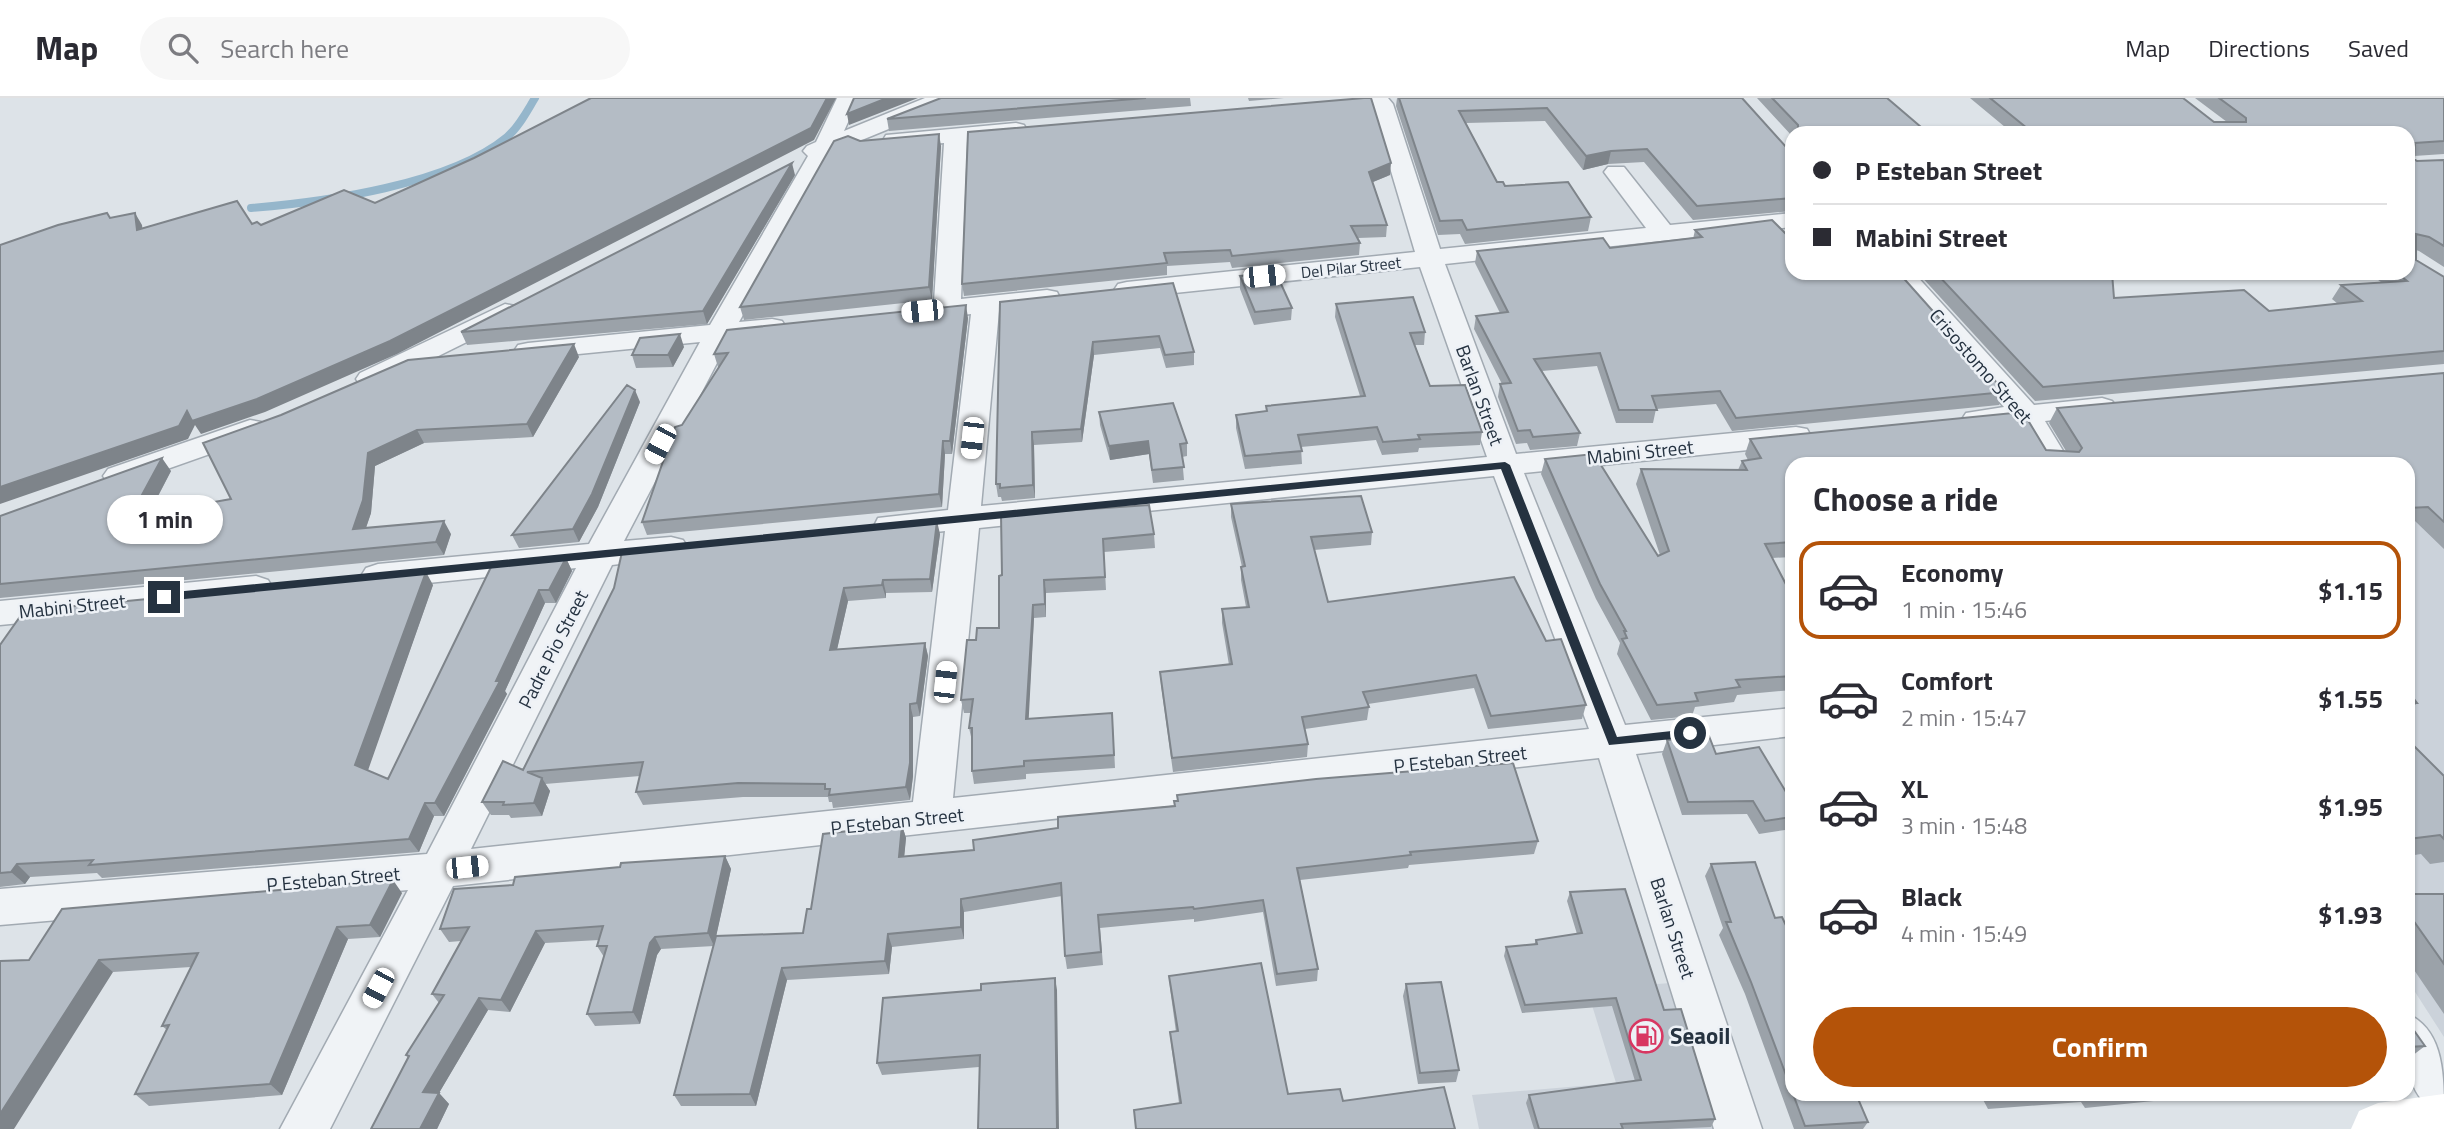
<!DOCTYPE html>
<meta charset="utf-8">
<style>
:root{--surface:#fff;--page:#f7f7f7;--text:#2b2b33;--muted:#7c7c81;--line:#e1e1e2;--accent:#b45309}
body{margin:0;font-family:"Titillium Web",sans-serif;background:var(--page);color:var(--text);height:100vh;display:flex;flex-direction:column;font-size:26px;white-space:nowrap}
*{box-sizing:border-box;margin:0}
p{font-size:23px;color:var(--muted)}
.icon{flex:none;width:38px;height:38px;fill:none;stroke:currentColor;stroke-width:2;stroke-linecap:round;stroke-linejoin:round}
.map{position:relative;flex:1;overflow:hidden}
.sheet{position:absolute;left:1785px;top:359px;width:630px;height:644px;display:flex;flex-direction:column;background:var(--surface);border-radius:21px;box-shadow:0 2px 5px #0004}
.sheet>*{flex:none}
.banner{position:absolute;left:1785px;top:28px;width:630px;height:154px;border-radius:21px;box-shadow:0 2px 5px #0004;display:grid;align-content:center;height:154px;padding:0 28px;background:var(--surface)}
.end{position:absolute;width:32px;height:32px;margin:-16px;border:9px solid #253240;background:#fff;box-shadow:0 0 0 4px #fff}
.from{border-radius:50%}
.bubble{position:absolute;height:49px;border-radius:24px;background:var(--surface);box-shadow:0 2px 5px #0004;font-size:23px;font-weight:700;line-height:49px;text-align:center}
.car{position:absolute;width:21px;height:42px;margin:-21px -10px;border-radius:9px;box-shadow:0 0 5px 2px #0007;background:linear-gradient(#fff 24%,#345 0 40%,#fff 0 76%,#345 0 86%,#fff 0)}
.banner b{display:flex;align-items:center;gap:24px;height:66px;font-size:26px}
.banner b+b{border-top:2px solid var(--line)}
.banner i{width:18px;height:18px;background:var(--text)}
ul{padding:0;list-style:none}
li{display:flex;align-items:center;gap:21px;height:98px;margin:0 14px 10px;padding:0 14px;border:4px solid transparent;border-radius:21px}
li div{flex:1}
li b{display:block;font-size:26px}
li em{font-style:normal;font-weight:700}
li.selected{border-color:var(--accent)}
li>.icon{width:63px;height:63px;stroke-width:1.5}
h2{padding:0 28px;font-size:32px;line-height:84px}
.cta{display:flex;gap:14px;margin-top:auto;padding:14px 28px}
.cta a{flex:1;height:80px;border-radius:42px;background:var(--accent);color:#fff;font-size:28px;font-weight:700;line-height:80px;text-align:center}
header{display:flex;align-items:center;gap:42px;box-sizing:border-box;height:98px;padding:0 35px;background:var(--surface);border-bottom:2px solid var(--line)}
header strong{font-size:33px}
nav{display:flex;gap:38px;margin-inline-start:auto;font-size:24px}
.search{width:490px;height:63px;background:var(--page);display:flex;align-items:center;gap:18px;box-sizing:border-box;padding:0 24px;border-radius:38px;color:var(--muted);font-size:26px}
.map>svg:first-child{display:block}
</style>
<header>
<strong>Map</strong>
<div class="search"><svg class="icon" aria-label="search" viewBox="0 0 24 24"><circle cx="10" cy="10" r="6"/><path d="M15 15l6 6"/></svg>Search here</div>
<nav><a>Map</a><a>Directions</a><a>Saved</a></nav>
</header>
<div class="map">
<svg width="2444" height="1031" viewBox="0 0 2444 1031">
<rect width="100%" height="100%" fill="#dde3e8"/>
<path fill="#cbd2da" d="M2444,293V939L2408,883V366Z
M1671,885L1723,1031H1479L1472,997L1616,985L1587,891Z"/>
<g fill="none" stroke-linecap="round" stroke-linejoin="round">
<path stroke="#95b6cb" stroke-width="8" d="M251,110C324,104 449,87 507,39C519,29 527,13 535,0"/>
<defs>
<path id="street" d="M837,0H859L844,33L925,0H955L952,5L835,53L739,224L772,221L782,223L786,229L782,235L729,242L624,443L671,439L683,442L688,450L683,458L612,467L471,751L913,704L945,433L890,439L878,436L874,428L878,420L948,412L971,216L918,222L908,220L904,214L908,208L934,204L944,45L894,49L886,47L883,42L886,37L1016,25L1024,27L1027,32L1024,37L967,43L961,201L1047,192L1057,194L1060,200L1057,206L999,213L981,408L1487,359L1420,169L1127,200L1118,198L1114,192L1118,186L1127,184L1415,154L1372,9L1364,0H1388L1393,6L1440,151L1646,130L1604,74L1608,69H1624L1670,127L1792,115V129L1445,166L1516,356L1796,329L1807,331L1811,338L1807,345L1796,347L1524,375L1625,627L1792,610V638L1636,656L1762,1031H1714L1599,660L453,788L330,1031H280L408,792L0,827V791L427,756L576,470L378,490L366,486L361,478L366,470L378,466L589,446L700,244L528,261L518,259L514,253L518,247L528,245L710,227L808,58L803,53L807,48L816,44ZM1494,378L1589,631L953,700L979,430Z
M1887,175H1914L2034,307L2102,300L2112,303L2117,309L2112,315L2045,323L2071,366H2040L2017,326L1977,330L1966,327L1962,321L1966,315L2004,309Z
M505,206L515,208L519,214L515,220L380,287L370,290L360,287L356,281L360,275Z
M250,322L261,324L265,331L261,338L119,388L108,385L103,378L108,371Z
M256,478L268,482L273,490L268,498L256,502L0,527V503Z
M2408,916C2444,933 2444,977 2444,1017C2400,999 2408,955 2408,916Z"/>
</defs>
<use href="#street" stroke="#a2aab2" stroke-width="3"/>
<use href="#street" fill="#f0f3f6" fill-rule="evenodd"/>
<path fill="#fff" fill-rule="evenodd" d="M2444,996V1031H2351L2359,1013L2378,1005Z"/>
</g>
<path fill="#9ba2a9" d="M941,0H1190L1191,8L889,33L887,21Z
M1248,0H1284L1249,3Z
M1397,0H1742L1786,49L1792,51V113L1693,122L1644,64L1608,66L1583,72L1545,23L1466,25L1497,84L1505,88L1591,119L1588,133L1465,146L1460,136L1438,137L1396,8Z
M1757,0H1887L1928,35H1792V38Z
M1970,0H2183L2214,24H2227L2195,0H2444V56L2414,58V61L2417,63L2444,62V169L2419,153L2416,152V162L2444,179V266L2035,303L1919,176V175H2112L2114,200L2269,213L2338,206L2332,201L2341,187L2381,184L2368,175H2408V35H2002L2011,34Z
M860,43L941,48L932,202L744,222L740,209Z
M795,77L707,226L467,247L461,234Z
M1390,77L1373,84L1387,127L1386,139L1358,140L1360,145L1359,157L1232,170L1230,164L1167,168V177L964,198L962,186Z
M1695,132L1827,179L2005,294L1999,307L1732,333L1716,306L1656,311L1653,325H1616L1597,268L1542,273L1580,335L1577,348L1530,352L1527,345L1516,346L1498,299L1500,286H1502L1474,231L1476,218L1500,215L1475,165L1477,153L1610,150L1693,141Z
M1240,178L1292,210L1291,222L1254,227L1240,191Z
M1173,185L1194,254V267L1166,270L1160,250L1094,257L1082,344L1034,347L1035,400L1002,403L1001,399H998L996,386L1000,204Z
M1336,206L1425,234L1424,247H1415L1430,288L1482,334L1480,347L1419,350L1418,354L1382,357L1376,342L1301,349L1302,366L1245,371L1236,330V317L1266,313V308L1360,298L1335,219Z
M968,220L952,356H945L942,409L647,437L642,424L682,327L720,269H718L714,256Z
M684,249L673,269L636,270L632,257Z
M579,259L533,339L424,345L375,368L371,415L366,430L451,436L444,457L0,500V418L171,373L149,416L231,401Z
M2444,275V451L2415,423L2408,424V366H1792V459L1772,460L1792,498V592L1737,597L1734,604L1695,609L1692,618L1651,622L1617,556L1620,545L1596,501L1541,376L1545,361L1658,458L1660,457L1636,386L1641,371L1738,372L1742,363L1748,362L1745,356L1750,341L2066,353L2049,325L2057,310Z
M640,304L598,409L579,444L519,450L512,437Z
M1099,314L1187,345V358L1182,359L1184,382L1153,385L1149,356L1110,362L1100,327Z
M1231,406L1372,434L1371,447L1314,452L1328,504L1546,543L1586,607L1582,621L1488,631L1474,590L1368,606L1369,609L1367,622L1305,631L1308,646L1307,659L1173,674L1161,587L1160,574L1229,567L1222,525V511L1246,509L1241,482V469H1242L1231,419Z
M1149,407L1154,436L1155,450L1104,454L1106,492L1046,495V519L1034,520L1028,621L1113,628L1115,670L1026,676V681L974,686L972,673V643L969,630L971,615H964L961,602L976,542L999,530L1002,477Z
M940,436L932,494L886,495V500L848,503L837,551L925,545L928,558L920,618L913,619V678L910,702L833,710L832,704H829L828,699H743L643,707L636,694L640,678L545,686L550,693L542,718L511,720L509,717H491L482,704L523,672L614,490Z
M566,460L572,473L556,505H545L505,593L507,596L444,718H434L419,754L102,780L97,775L30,779L25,786L0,789V547L433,487L367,673L388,681L492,467Z
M2408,593L2417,605L2408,615Z
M1667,642L1716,656L1792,704V731L1759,736L1747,716L1682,717L1662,656Z
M2408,648L2444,678V764L2430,766L2421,756L2408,758Z
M1177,697L1538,743L1534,756L1409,767L1408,770L1300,782L1318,871L1317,883L1276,888L1263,814L1194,824V821L1100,830L1103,867L1067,871L1065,858L1062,798L964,814V841L892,849L889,876L787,882L756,1008H681L674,997L714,848L661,851L657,857L640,926L595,928L587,916L604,859L597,848L599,842L545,845L510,914L488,912L439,995L449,1006L437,1031H371L408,960L406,957L439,905L432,896L461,843L449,844L440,831L513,787L620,769L725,758L731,771L716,838L803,835L811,811L902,727L906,740L904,758L974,752L1058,730L1174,708L1177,703Z
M1711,766L1775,820L1792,840V996H1856L1868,1024L1863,1031H1794L1745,896L1719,837L1723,830L1705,778Z
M1570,794L1664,912L1715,1021L1711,1029L1668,1031H1534L1526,1005L1529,997L1635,983L1612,908L1522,915L1504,858L1506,849L1534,847L1536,842L1577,836L1567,803Z
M402,795L380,839L348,841L282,997L149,1008L135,996L167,932L162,928L191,869L113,874L29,862Z
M2408,796H2444V916L2408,863Z
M1169,878L1288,996L1343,1003L1455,1031L1179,1005L1171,946L1170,934H1176L1170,890Z
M1406,886L1459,972L1456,984L1418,986L1403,898Z
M981,892H1057L979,969L882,977L877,965Z
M2408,924L2425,948L2408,961Z
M1980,996H2179L2173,1001L2085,1010L2081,1004L1988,1011Z"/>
<path fill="#7e848a" d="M827,0H836L814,42L397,256L265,314L201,336L195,327L188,341L0,406V389L187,313Z
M887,0H918L849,27L847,16Z
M939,36L941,48L932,202L929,189Z
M1611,53L1608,66L1583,72L1586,58Z
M792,65L795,77L707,226L703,213Z
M1391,65L1390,77L1368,86L1369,74Z
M135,115L142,127L144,144L137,132Z
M966,207L968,220L952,356L950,343Z
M680,236L684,249L673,269L668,257Z
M1093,244L1094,257L1082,344L1081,331Z
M574,246L579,259L533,339L527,326Z
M635,292L640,304L598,409L579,444L573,431Z
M417,332L424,345L375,368L371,415L361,444L353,431L368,355Z
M1032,334L1034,347L1035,400L1033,387Z
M943,343L945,356L942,409L939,396Z
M1148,343L1149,356L1110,362L1109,348Z
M162,360L171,373L140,432L130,419Z
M444,423L451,436L444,457L436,444Z
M937,423L940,436L932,494L930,481Z
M566,460L572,473L556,505L549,492Z
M426,474L433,487L365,681L355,667Z
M883,482L886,495V500L882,487Z
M1044,482L1046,495V519L1045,506Z
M844,490L848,503L834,565L830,552Z
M539,492L545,505L505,593L507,596L444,718L435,705L496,583Z
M1033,507L1034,520L1028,634L1026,621Z
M925,545L928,558L920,618L917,605Z
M910,606L913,619V678L910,702L906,689Z
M542,680L550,693L542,718L534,705Z
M425,705L434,718L419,754L409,741Z
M902,727L906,740L903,772L899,759Z
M725,758L731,771L714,848L708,835Z
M17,766L30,779L25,786L11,774Z
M393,782L402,795L380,839L370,827Z
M961,801L964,814V841L961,829Z
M337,829L348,841L282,997L270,986Z
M536,833L545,845L510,914L501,902Z
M888,836L892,849L889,876L885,863Z
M655,839L661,851L657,857L640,926L633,914L650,845Z
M99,862L113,874L14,1031H0V1016Z
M782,870L787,882L756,1008L750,996Z
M1055,880L1057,892L1059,1031H1057Z
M479,900L488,912L439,995L449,1006L437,1031H420L423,994Z"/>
<path fill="#b4bcc5" stroke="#7e848a" stroke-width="2" d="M591,0H827L811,30L390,243L257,301L192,323L187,313L179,328L0,389V147L58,127L107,115L110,120L135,115L137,132L237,103L252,126L257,124L261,127L344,92L375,105L474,60Z
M854,0H887L847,16Z
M941,0H1146L887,21Z
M1364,0H1371L1391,65L1369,74L1387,127L1351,128L1360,145L1232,158L1230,152L1164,155L1167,165L962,186L968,34Z
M1399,0H1742L1786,49L1792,51V100L1697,108L1647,51L1611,53L1586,58L1547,10L1459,13L1497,84H1503L1505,88L1568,84L1591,119L1467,132L1462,122L1440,123Z
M1772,0H1887L1928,35H1798V27Z
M1990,0H2183L2214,24H2246V20L2219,0H2444V43L2415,45L2414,61L2417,63L2444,62V148L2429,139L2416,136V162L2444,179V253L2043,289L1936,175H2112L2114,200L2244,192L2269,213L2362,203L2341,187L2407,183L2397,175H2408V35H2033Z
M2023,33L2024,35H2002Z
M939,36L929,189L740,209L834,43L848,38L860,43Z
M792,65L703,213L461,234Z
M1772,122L1792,142V175H1823L1827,179L1851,175H1899L2005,294L1736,320L1720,293L1652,298L1657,312H1619L1600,255L1534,261L1580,335L1533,339L1530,332L1518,333L1500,286L1511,285L1476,218L1508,214L1477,153L1603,140L1610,150L1702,139L1695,132Z
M1276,175L1292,210L1255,214L1240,178Z
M1173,185L1194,254L1165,257L1159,238L1093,244L1081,331L1032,334L1033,387L1000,390V386H996L1000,204Z
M1413,199L1425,234L1410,235L1430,288L1465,287L1482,334L1418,337L1420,341L1383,344L1377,329L1298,337L1302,353L1245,358L1236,317L1267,313L1266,308L1365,298L1336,206Z
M966,207L950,343H943L939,396L642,424L675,329L682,327L728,255L714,256L727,232Z
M680,236L668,257H632L640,240Z
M574,246L527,326L417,332L368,355L363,402L353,431L444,423L436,444L0,486V418L162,360L130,419L231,401L203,345L281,317L408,262Z
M2444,275V424L2428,409L2408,410V366H1792V444L1765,446L1792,498V578L1736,582L1740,589L1695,595L1698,603L1657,607L1622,541L1627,540L1624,533H1626L1600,486L1545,361L1594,356L1658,458L1669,453L1641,371L1747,372L1742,363L1761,360L1750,341L2023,314L2046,352L2079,354L2082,350L2057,310Z
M627,287L635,292L592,396L573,431L512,437Z
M1173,305L1187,345L1180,346L1184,369L1152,372L1148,343L1109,348L1099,314Z
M1361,398L1372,434L1311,439L1328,504L1514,479L1546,543L1561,541L1586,607L1491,618L1476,577L1363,594L1369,609L1302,619L1308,646L1172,660L1160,574L1232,566L1222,511L1249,509L1241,469L1245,468L1231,406Z
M1149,407L1154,436L1103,441L1105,479L1044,482L1045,506L1033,507L1026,621L1112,615L1114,657L1024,663V668L972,673V630H969L973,601L961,602L967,542H976L977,530H999V478L1002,477L1001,417Z
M937,423L930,481L883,482L882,487L844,490L830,552L925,545L917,605L910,606V665L906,689L829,697L830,691H825V686L738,685L636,694L643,664L527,674L542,680L534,705L503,707L504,704H482L503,663L523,672L614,490L622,454Z
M566,460L549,492H539L496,583H500L435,705H425L409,741L89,767L93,762L17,766L11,774L0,775V547L24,513L426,474L355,667L388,681L492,467Z
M2408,593L2417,605H2408Z
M1709,638L1716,656L1759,649L1792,704V719L1765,723L1753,703L1688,704L1667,642Z
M2408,648H2414L2444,678V741L2440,737L2408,741Z
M1513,665L1538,743L1410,754L1411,757L1297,770L1318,871L1277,876L1263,802L1194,811L1193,809L1098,817L1101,854L1065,858L1061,785L961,801V829L888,836L885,863L782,870L750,996L674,997L716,838L803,835L807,811H811L823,736L902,727L899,759L974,752L973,742L1058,730V719L1175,708L1174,703H1178L1177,697L1316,681Z
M725,758L708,835L655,839L650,845L633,914L587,916L607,848H597L603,828L536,833L501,902L479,900L423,994L439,995L420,1031H371L409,958L406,957L444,897L432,896L469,829L440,831L454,791L513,787L515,779L620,769L621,765Z
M1755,764L1775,820L1782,819L1792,840V993L1751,884L1726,824H1731L1711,766Z
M393,782L370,827L337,829L270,986L135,996L169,927L162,928L198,855L99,862L0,1016V863L29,862L62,811Z
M1625,791L1664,912L1681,911L1715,1021L1621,1026L1623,1031H1539L1529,997L1641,982L1616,900L1525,907L1506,849L1537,846L1536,842L1582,835L1570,794Z
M2408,796H2444V866L2408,815Z
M1261,865L1288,996L1340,991L1343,1003L1444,989L1455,1031H1136L1134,1012L1181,1005L1170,934L1178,933L1169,878Z
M1055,880L1057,1031H978L980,957L877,965L883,900L981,892V886Z
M1441,884L1459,972L1420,975L1406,886Z
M2408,924L2425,948L2408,949Z
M1793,996H1856L1868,1024L1805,1028Z"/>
<path fill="#253240" d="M1505,364L1510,367L1617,639L1690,631L1696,635L1694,639L1609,647L1501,371L164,503L158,499L164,495Z"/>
<defs>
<symbol id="fuel-ring" viewBox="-11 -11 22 22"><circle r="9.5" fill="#edf1f6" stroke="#d83762" stroke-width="1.5"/><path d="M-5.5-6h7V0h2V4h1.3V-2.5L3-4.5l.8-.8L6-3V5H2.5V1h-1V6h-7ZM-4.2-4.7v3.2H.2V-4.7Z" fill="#d83762"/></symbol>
</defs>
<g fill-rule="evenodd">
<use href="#fuel-ring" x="1627" y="919" width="38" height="38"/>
</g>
<g text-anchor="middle" stroke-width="5" stroke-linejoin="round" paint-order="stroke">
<g font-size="16" fill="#253240" stroke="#edf1f6">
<text transform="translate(1351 169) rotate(-6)" y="6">Del Pilar Street</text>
</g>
<g font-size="19" fill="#253240" stroke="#edf1f6">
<text transform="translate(1981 268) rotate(49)" y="7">Crisostomo Street</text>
<text transform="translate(1480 297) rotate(70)" y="7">Barlan Street</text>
<text transform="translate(1640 354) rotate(-6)" y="7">Mabini Street</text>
<text transform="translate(72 508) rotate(-6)" y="7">Mabini Street</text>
<text transform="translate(553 551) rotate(-63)" y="7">Padre Pio Street</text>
<text transform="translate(1460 661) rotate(-6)" y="7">P Esteban Street</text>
<text transform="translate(897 723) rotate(-6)" y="7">P Esteban Street</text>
<text transform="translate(333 781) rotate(-5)" y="7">P Esteban Street</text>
<text transform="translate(1673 830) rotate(72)" y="7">Barlan Street</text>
</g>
<g font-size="23" font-weight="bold" fill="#253240" stroke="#edf1f6" text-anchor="start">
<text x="1670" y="946">Seaoil</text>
</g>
</g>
</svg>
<i class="end from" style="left:1690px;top:635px"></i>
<i class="end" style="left:164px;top:499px"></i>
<div class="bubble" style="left:107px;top:397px;width:116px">1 min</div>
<i class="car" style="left:1264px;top:178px;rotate:84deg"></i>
<i class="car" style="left:922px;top:213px;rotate:264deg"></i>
<i class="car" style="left:972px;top:340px;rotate:186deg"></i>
<i class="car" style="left:660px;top:346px;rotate:208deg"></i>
<i class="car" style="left:945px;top:584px;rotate:6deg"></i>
<i class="car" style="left:467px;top:769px;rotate:84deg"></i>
<i class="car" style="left:378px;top:890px;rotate:208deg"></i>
<div class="banner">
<b><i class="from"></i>P Esteban Street</b>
<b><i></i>Mabini Street</b>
</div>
<section class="sheet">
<h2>Choose a ride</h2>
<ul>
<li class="selected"><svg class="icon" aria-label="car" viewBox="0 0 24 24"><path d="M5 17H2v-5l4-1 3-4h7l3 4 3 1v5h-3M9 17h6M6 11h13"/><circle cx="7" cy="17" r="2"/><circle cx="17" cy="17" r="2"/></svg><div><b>Economy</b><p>1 min · 15:46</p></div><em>$1.15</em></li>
<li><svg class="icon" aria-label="car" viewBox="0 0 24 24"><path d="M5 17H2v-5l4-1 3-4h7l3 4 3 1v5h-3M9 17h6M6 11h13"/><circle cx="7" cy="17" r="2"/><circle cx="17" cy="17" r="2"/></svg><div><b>Comfort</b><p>2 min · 15:47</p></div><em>$1.55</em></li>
<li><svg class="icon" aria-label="car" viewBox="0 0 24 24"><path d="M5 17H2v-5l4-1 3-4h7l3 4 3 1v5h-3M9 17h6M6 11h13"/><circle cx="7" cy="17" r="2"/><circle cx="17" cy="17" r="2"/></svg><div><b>XL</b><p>3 min · 15:48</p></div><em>$1.95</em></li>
<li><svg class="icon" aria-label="car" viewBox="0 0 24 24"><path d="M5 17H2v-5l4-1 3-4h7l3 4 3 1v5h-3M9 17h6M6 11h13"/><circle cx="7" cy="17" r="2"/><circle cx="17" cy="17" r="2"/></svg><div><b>Black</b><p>4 min · 15:49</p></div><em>$1.93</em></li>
</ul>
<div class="cta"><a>Confirm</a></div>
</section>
</div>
